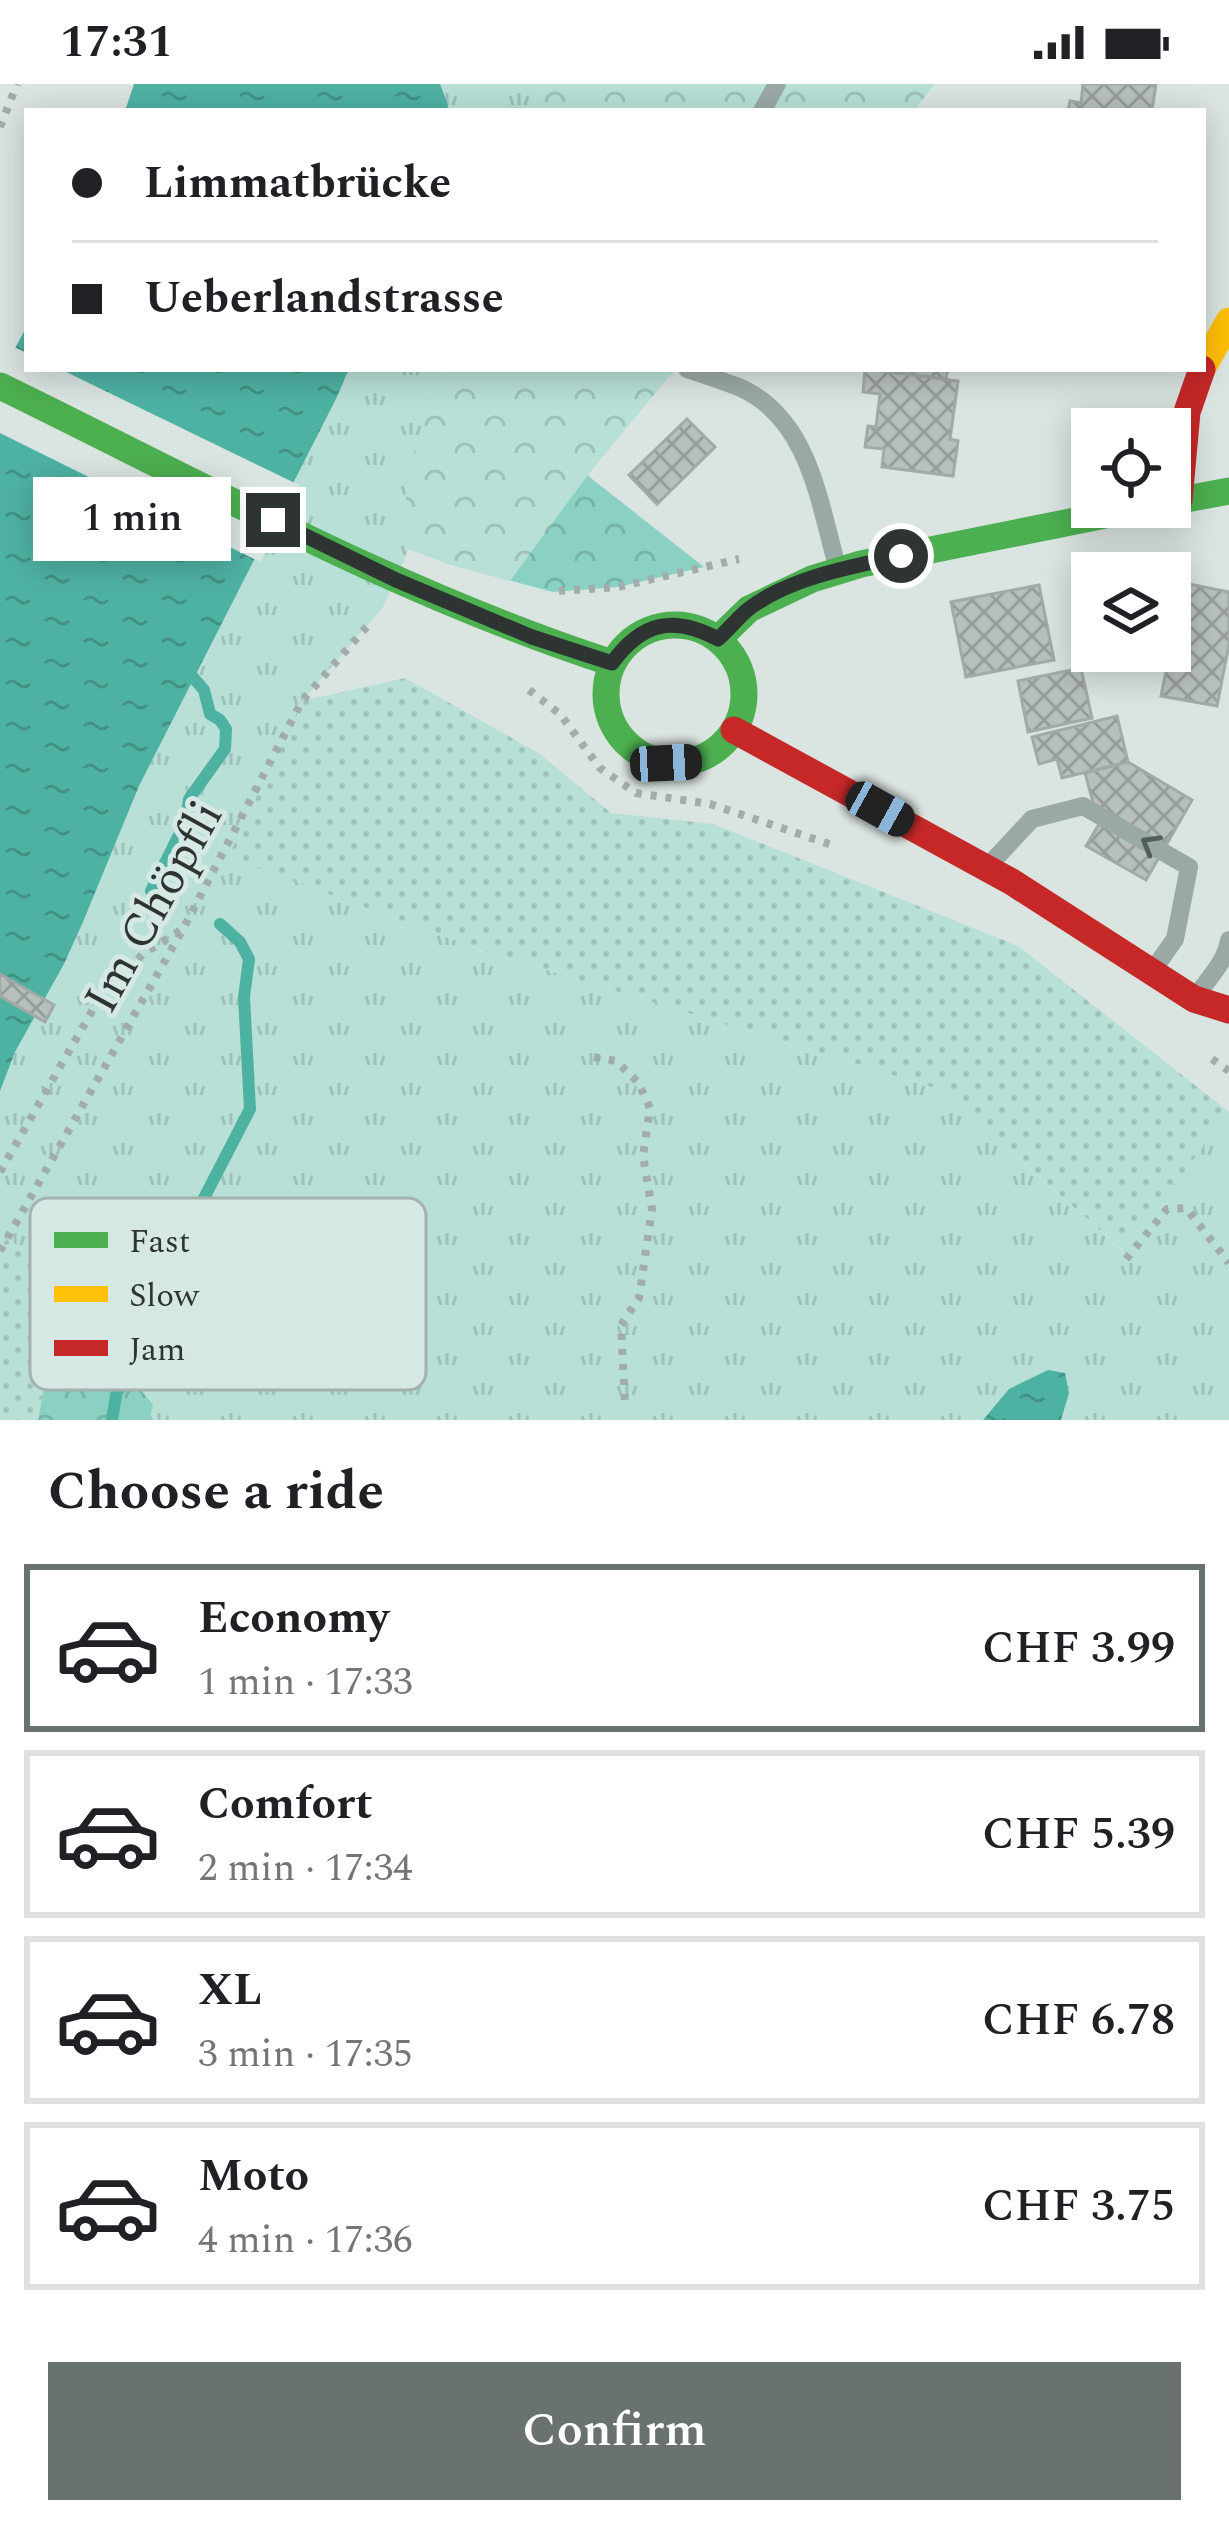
<!DOCTYPE html>
<meta charset="utf-8">
<style>
:root{--surface:#fff;--page:#f6f6f6;--text:#202124;--muted:#757577;--line:#e0e0e0;--accent:#6a726f}
body{margin:0;font-family:Spectral,serif;background:var(--page);color:var(--text);height:100vh;display:flex;flex-direction:column;font-size:45px;white-space:nowrap}
*{box-sizing:border-box;margin:0}
p{font-size:39px;color:var(--muted)}
.icon{flex:none;width:66px;height:66px;fill:none;stroke:currentColor;stroke-width:2;stroke-linecap:round;stroke-linejoin:round}
.map{position:relative;height:1336px;overflow:hidden}
.panel{display:flex;flex-direction:column;background:var(--surface);flex:1}
.panel>*{flex:none}
.hud{position:absolute;left:24px;top:24px;width:1182px;height:264px;border-radius:0px;box-shadow:0 6px 30px #0003;display:grid;align-content:center;height:264px;padding:0 48px;background:var(--surface)}
.buttons{position:absolute;left:1071px;top:324px;display:grid;gap:24px}
.buttons a{display:grid;place-items:center;width:120px;height:120px;border-radius:0px;background:var(--surface);box-shadow:0 6px 30px #0003;font-size:60px}
.end{position:absolute;width:54px;height:54px;margin:-27px;border:15px solid #2d3432;background:#fff;box-shadow:0 0 0 6px #fff}
.from{border-radius:50%}
.bubble{position:absolute;height:84px;border-radius:0px;background:var(--surface);box-shadow:0 6px 30px #0003;font-size:39px;font-weight:600;line-height:84px;text-align:center}
.car{position:absolute;width:36px;height:72px;margin:-36px -18px;border-radius:15px;box-shadow:0 0 9px 3px #0007;background:linear-gradient(#222 24%,#8ab4d8 0 40%,#222 0 76%,#8ab4d8 0 86%,#222 0)}
.hud b{display:flex;align-items:center;gap:42px;height:114px;font-size:45px}
.hud b+b{border-top:3px solid var(--line)}
.hud i{width:30px;height:30px;background:var(--text)}
ul{padding:0;list-style:none}
li{display:flex;align-items:center;gap:36px;height:168px;margin:0 24px 18px;padding:0 24px;border:6px solid var(--line);border-radius:0px}
li div{flex:1}
li b{display:block;font-size:45px}
li em{font-style:normal;font-weight:600}
li.current{border-color:var(--accent)}
li>.icon{width:108px;height:108px;stroke-width:1.5}
h2{padding:0 48px;font-size:54px;line-height:144px}
.primary-button{display:flex;gap:24px;margin-top:auto;padding:24px 48px}
.primary-button a{flex:1;height:138px;border-radius:0px;background:var(--accent);color:#fff;font-size:48px;font-weight:600;line-height:138px;text-align:center}
.status{display:flex;justify-content:space-between;align-items:center;height:84px;padding:0 60px;background:var(--surface);direction:ltr}
.status svg{height:33px;fill:currentColor}
.map>svg:first-child{display:block}
</style>
<div class="status"><b>17:31</b><svg viewBox="0 0 49 12"><path d="M0 12V9h3v3zM5 12V6h3v6zM10 12V3h3v9zM15 12V0h3v12zM26 1h20v11H26zM47 4h2v5h-2z"/></svg></div>
<div class="map">
<svg width="1229" height="1336" viewBox="0 0 1229 1336">
<defs>
<pattern id="grass-tufts" width="24" height="20" patternUnits="userSpaceOnUse" patternTransform="scale(3)"><rect width="24" height="20" fill="#b8e0d7"/><path d="M3 7l-1-3M5 7V3M7 7l1-3M15 17l-1-3M17 17v-4M19 17l1-3" fill="none" stroke="#9ec1b9"/></pattern>
<pattern id="forest-crowns" width="20" height="18" patternUnits="userSpaceOnUse" patternTransform="scale(3)"><rect width="20" height="18" fill="#8ad1c3"/><path d="M2 6a3 3 0 1 1 6 0M12 15a3 3 0 1 1 6 0" fill="none" stroke="#77b4a8"/></pattern>
<pattern id="park-crowns" width="20" height="18" patternUnits="userSpaceOnUse" patternTransform="scale(3)"><rect width="20" height="18" fill="#b8e0d7"/><path d="M2 6a3 3 0 1 1 6 0M12 15a3 3 0 1 1 6 0" fill="none" stroke="#9ec1b9"/></pattern>
<pattern id="garden-dots" width="8" height="8" patternUnits="userSpaceOnUse" patternTransform="scale(3)"><rect width="8" height="8" fill="#b8e0d7"/><path d="M2 2h.1M6 6h.1" fill="none" stroke="#9ec1b9" stroke-width="1.8" stroke-linecap="round"/></pattern>
<pattern id="water-ripples" width="26" height="14" patternUnits="userSpaceOnUse" patternTransform="scale(3)"><rect width="26" height="14" fill="#4eb2a3"/><path d="M2 4q2-2 4 0t4 0M15 11q2-2 4 0t4 0" fill="none" stroke="#419285"/></pattern>
<pattern id="building-cross-hatch" width="8" height="8" patternUnits="userSpaceOnUse" patternTransform="scale(3)"><rect width="8" height="8" fill="#b8c0be"/><path d="M0 0l8 8M0 8l8-8" fill="none" stroke="#969d9b"/></pattern>
</defs>
<rect width="100%" height="100%" fill="#dae4e1"/>
<path fill="url(#grass-tufts)" d="M440,0H539L532,27H447L448,21Z
M349,285H446L430,318L405,396L409,465L383,523L302,617L229,773L487,868L939,1005L1123,1167L1229,1028V1336H150L153,1319L9,1153L0,1167V1007L15,968L64,880L83,838L139,702L336,315Z"/>
<path fill="url(#forest-crowns)" d="M446,285H675L587,391L704,483L618,503L553,508L452,481L409,465L405,396L430,318Z
M60,1212L153,1320L150,1336H38Z"/>
<path fill="url(#park-crowns)" d="M539,0H935L913,27H532Z
M446,285H675L587,392L510,497L452,481L409,465L405,396L430,318Z"/>
<path fill="url(#garden-dots)" d="M405,594L540,670L611,729L713,740L1018,862L1229,1028L1124,1167L939,1005L487,868L228,773L302,617Z
M8,1152L60,1212L38,1336H0V1167Z"/>
<path fill="url(#water-ripples)" d="M134,0H440L448,21L447,27H125Z
M27,242V285H349L336,315L139,702L83,838L64,880L15,968L0,1007V292Z
M1048,1286L1065,1289L1069,1309L1061,1336H983L1009,1305Z"/>
<path fill="#dae4e1" d="M10,261L27,269V285H60L299,401L260,478L0,349V280Z"/>
<g fill="none" stroke-linecap="round" stroke-linejoin="round">
<path stroke="#4eb2a3" stroke-width="12" d="M172,814L151,807L186,737L189,715L225,665L226,645L220,636L210,630L204,606L185,584
M112,1336L117,1306L161,1275L190,1237L203,1116L250,1025L244,913L249,875L240,858L220,840"/>
</g>
<path fill="url(#building-cross-hatch)" stroke="#a2aaa8" stroke-width="3" d="M1083,0H1156L1152,26L1164,27H1068L1070,17L1081,19Z
M865,285L958,297L950,355L958,357L953,392L882,383L884,365L865,363L868,342L876,343L880,310L863,308Z
M870,285H948L946,295Z
M687,335L715,363L657,420L629,391Z
M1184,499L1229,508V560L1217,622L1161,612Z
M1039,501L1054,576L966,593L951,518Z
M1081,584L1092,634L1028,648L1018,597Z
M1117,632L1128,678L1062,694L1057,675L1039,680L1032,653Z
M1128,678L1192,716L1146,796L1086,762L1099,740L1085,689Z
M0,890L54,921L45,938L0,912Z"/>
<g fill="none" stroke-linecap="round" stroke-linejoin="round">
<path stroke="#a1adaa" stroke-width="8" stroke-dasharray="6 9" stroke-linecap="butt" d="M0,43L17,0
M559,507L618,503L739,475
M529,606L560,630L600,684L636,709L710,720L835,762
M594,973L616,977L638,998L650,1024L643,1072L652,1125L639,1214L621,1241L625,1319
M1212,975L1229,987
M0,1088L100,913L143,870L181,846
M0,1167L183,845L302,617L370,539
M1126,1175L1167,1125L1186,1124L1229,1179"/>
<path stroke="#9aa9a6" stroke-width="18" d="M762,27L777,0
M687,285C705,291 723,297 741,304C809,335 819,418 837,482
M991,779L1032,735L1083,722L1189,783L1175,855L1158,879
M1199,908C1211,892 1226,876 1229,856"/>
<path stroke="#4caf50" stroke-width="27" d="M0,302C201,400 399,510 612,579
M1170,418L1229,407
M606 610a69 69 0 1 1 138 0a69 69 0 1 1-138 0Z
M718,555L749,525L812,495L861,480L1145,423"/>
<path stroke="#ffc107" stroke-width="27" d="M1203,283L1229,237"/>
<path stroke="#c62828" stroke-width="27" d="M1179,416L1187,328L1202,285
M734,646L1012,798L1194,915L1229,926"/>
</g>
<defs><path id="oneway-chevron" d="M-2-3.5L2.5 0L-2 3.5" fill="none" stroke-width="1.6" stroke-linecap="round" stroke-linejoin="round" transform="scale(3)"/></defs>
<use stroke="#535d5b" href="#oneway-chevron" transform="translate(1150 760) rotate(-150)"/>
<g fill="none" stroke-linecap="round" stroke-linejoin="round">
<path stroke="#2d3432" stroke-width="15" d="M273,436L396,496L532,553L612,579C642,538 673,531 718,555C728,546 736,536 746,527C785,495 852,482 901,472"/>
</g>
<g text-anchor="middle" stroke-width="10" stroke-linejoin="round" paint-order="stroke">
<g font-size="48" fill="#2d3432" stroke="#d6e8e3">
<text transform="translate(152 822) rotate(-61)" y="17">Im Chöpfli</text>
</g>
</g>
<rect x="30" y="1114" width="396" height="192" rx="18" fill="#d6e8e3" stroke="#a3b2ae" stroke-width="3"/>
<rect x="54" y="1148" width="54" height="16" fill="#4caf50"/>
<rect x="54" y="1202" width="54" height="16" fill="#ffc107"/>
<rect x="54" y="1256" width="54" height="16" fill="#c62828"/>
<g font-size="33" fill="#2d3432">
<text x="129" y="1168">Fast</text>
<text x="129" y="1222">Slow</text>
<text x="129" y="1276">Jam</text>
</g>
</svg>
<div class="buttons">
<a><svg class="icon" aria-label="locate" viewBox="0 0 24 24"><circle cx="12" cy="12" r="6"/><path d="M12 2v4M12 18v4M2 12h4M18 12h4"/></svg></a>
<a><svg class="icon" aria-label="layers" viewBox="0 0 24 24"><path d="M12 4l9 5-9 5-9-5zM3 14l9 5 9-5"/></svg></a>
</div>
<i class="end from" style="left:901px;top:472px"></i>
<i class="end" style="left:273px;top:436px"></i>
<div class="bubble" style="left:33px;top:393px;width:198px">1 min</div>
<i class="car" style="left:666px;top:679px;rotate:87deg"></i>
<i class="car" style="left:880px;top:725px;rotate:119deg"></i>
<div class="hud">
<b><i class="from"></i>Limmatbrücke</b>
<b><i></i>Ueberlandstrasse</b>
</div>
</div>
<section class="panel">
<h2>Choose a ride</h2>
<ul>
<li class="current"><svg class="icon" aria-label="car" viewBox="0 0 24 24"><path d="M5 17H2v-5l4-1 3-4h7l3 4 3 1v5h-3M9 17h6M6 11h13"/><circle cx="7" cy="17" r="2"/><circle cx="17" cy="17" r="2"/></svg><div><b>Economy</b><p>1 min · 17:33</p></div><em>CHF 3.99</em></li>
<li><svg class="icon" aria-label="car" viewBox="0 0 24 24"><path d="M5 17H2v-5l4-1 3-4h7l3 4 3 1v5h-3M9 17h6M6 11h13"/><circle cx="7" cy="17" r="2"/><circle cx="17" cy="17" r="2"/></svg><div><b>Comfort</b><p>2 min · 17:34</p></div><em>CHF 5.39</em></li>
<li><svg class="icon" aria-label="car" viewBox="0 0 24 24"><path d="M5 17H2v-5l4-1 3-4h7l3 4 3 1v5h-3M9 17h6M6 11h13"/><circle cx="7" cy="17" r="2"/><circle cx="17" cy="17" r="2"/></svg><div><b>XL</b><p>3 min · 17:35</p></div><em>CHF 6.78</em></li>
<li><svg class="icon" aria-label="car" viewBox="0 0 24 24"><path d="M5 17H2v-5l4-1 3-4h7l3 4 3 1v5h-3M9 17h6M6 11h13"/><circle cx="7" cy="17" r="2"/><circle cx="17" cy="17" r="2"/></svg><div><b>Moto</b><p>4 min · 17:36</p></div><em>CHF 3.75</em></li>
</ul>
<div class="primary-button"><a>Confirm</a></div>
</section>
